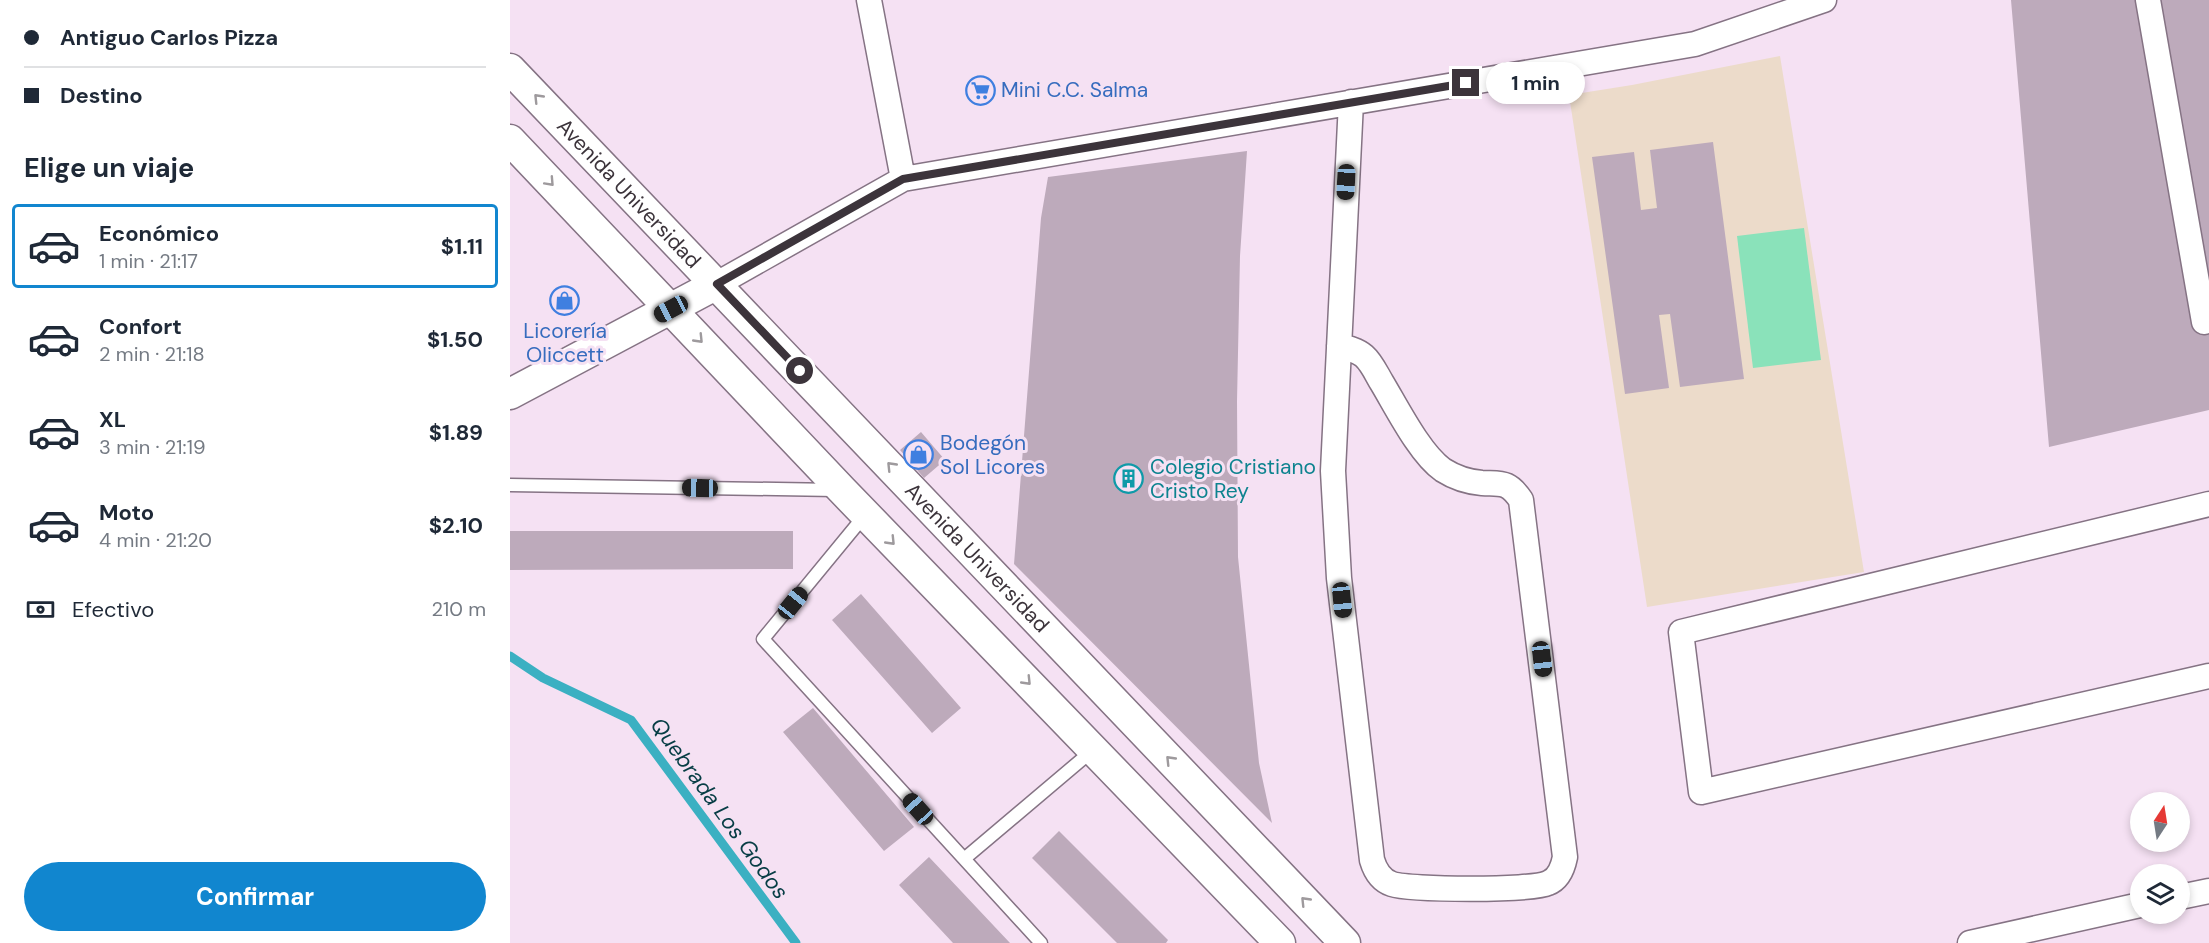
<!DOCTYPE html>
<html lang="es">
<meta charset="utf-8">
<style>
:root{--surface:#fff;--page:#f6f6f7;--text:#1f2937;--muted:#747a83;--line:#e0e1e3;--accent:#1186cf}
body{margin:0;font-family:"DM Sans",sans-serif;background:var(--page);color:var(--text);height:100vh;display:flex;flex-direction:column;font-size:22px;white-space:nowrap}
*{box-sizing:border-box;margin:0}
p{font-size:20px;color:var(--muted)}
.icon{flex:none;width:33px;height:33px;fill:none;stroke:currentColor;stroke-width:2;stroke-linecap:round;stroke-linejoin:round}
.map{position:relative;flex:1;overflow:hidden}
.sheet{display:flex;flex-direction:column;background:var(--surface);width:510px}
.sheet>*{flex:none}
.banner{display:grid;align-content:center;height:132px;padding:0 24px;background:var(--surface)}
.needle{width:39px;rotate:12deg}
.controls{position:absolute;left:1620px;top:792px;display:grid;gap:12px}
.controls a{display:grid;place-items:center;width:60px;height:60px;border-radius:50%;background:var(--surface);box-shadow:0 3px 9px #0003;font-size:30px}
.end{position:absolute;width:27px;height:27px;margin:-14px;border:8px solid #3c343b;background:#fff;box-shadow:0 0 0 3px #fff}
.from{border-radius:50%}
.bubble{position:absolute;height:42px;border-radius:21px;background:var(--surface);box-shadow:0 3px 9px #0003;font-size:20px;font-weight:700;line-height:42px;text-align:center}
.car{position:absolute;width:18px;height:36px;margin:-18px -9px;border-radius:8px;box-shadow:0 0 4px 2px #0007;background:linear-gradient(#222 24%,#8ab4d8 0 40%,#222 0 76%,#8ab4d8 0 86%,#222 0)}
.banner b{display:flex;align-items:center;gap:21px;height:57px;font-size:22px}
.banner b+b{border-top:2px solid var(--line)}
.banner i{width:15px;height:15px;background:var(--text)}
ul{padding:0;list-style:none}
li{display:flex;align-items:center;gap:18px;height:84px;margin:0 12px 9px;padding:0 12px;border:3px solid transparent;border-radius:6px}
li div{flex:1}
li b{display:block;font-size:22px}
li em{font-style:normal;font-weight:700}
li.current{border-color:var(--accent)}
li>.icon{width:54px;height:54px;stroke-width:1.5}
h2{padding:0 24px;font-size:27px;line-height:72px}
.pay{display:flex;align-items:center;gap:15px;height:66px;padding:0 24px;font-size:22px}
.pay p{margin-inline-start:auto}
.button{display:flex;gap:12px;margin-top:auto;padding:12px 24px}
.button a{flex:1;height:69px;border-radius:36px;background:var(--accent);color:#fff;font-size:24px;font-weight:700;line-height:69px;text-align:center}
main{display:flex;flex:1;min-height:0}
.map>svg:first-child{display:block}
</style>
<main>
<section class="sheet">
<div class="banner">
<b><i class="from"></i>Antiguo Carlos Pizza</b>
<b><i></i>Destino</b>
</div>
<h2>Elige un viaje</h2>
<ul>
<li class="current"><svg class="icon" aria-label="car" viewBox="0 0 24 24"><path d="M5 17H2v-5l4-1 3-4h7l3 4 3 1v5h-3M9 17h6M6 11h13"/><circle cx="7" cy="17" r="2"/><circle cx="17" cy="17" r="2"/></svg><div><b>Económico</b><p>1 min · 21:17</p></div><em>$1.11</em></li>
<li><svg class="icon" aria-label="car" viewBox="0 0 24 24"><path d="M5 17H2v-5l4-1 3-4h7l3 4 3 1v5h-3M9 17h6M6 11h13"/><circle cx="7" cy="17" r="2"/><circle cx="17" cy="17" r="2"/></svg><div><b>Confort</b><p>2 min · 21:18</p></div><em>$1.50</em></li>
<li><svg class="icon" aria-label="car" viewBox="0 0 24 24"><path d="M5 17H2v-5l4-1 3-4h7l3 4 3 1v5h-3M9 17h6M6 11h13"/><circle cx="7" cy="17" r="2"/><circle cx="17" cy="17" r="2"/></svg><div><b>XL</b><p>3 min · 21:19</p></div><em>$1.89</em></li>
<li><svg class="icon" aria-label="car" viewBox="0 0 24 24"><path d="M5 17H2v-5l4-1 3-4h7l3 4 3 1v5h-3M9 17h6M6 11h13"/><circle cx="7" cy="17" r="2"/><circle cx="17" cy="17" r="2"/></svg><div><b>Moto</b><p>4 min · 21:20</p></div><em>$2.10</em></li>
</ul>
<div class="pay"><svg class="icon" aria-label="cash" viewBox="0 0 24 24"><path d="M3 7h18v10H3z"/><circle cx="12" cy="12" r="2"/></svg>Efectivo<p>210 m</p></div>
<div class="button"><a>Confirmar</a></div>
</section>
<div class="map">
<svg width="1699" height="943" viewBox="0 0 1699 943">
<rect width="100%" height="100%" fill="#f5e1f3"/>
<path fill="#ecdbca" d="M1270,56L1354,572L1137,607L1059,95L1122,85Z"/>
<path fill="#8ae2ba" d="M1294,228L1311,360L1243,368L1227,236Z"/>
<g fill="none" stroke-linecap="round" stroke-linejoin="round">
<path stroke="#3bb0c2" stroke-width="9" d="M0,656L33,678L121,720L286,943"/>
</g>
<path fill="#bdaabb" d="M1501,0H1699V410L1539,447Z
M1203,142L1234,379L1170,387L1160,314L1149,315L1159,388L1115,394L1082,157L1124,152L1131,210L1147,208L1140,150Z
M737,151L730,256L727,401L728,557L749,763L762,823L504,564L531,218L538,177Z
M411,432L435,460L414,478L390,450Z
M0,531H283V569L0,570Z
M351,594L451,708L422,733L322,620Z
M303,708L404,827L374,851L273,732Z
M549,831L658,940L656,943H607L522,858Z
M419,857L500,943H443L389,885Z"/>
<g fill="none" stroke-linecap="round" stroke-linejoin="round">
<defs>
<path id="service" d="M0,485L326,490
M355,515L253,639L531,943
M454,859L583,750"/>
<path id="minor" d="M359,0L393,179
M1638,0L1694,322
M207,284L393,179L1185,44L1314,0
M829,346C838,348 847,350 854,356C862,363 867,375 872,383C887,408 910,454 933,470C944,477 959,482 972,483C992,484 998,481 1011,500L1055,857C1053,867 1049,879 1038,883C1021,891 900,890 882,884C870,880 865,870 862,860L829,578L823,471L841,102
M1699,504L1171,632L1191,792L1699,676
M1670,897L1699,891
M1460,943L1630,905"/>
<g id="tertiary">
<path id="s1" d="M0,69L835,943"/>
<path d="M0,140L332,490L770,943"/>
<path d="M0,394L207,284"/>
</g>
</defs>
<use href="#service" stroke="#857384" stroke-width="15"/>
<use href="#minor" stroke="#857384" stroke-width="27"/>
<use href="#tertiary" stroke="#857384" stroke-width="33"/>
<use href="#service" stroke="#fff" stroke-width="12"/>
<use href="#minor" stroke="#fff" stroke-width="24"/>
<use href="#tertiary" stroke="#fff" stroke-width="30"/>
</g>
<defs><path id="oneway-chevron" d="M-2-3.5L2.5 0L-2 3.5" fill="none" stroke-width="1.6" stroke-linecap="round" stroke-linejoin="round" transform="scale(1.5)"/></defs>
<g stroke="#9e9a9d">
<use href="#oneway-chevron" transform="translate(28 98) rotate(-134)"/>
<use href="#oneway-chevron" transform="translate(40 182) rotate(47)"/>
<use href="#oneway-chevron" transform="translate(189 339) rotate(46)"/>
<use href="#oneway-chevron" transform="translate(381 466) rotate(-134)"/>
<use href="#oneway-chevron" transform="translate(381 541) rotate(46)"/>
<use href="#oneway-chevron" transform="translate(517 681) rotate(46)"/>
<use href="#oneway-chevron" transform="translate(660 760) rotate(-134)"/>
<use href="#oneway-chevron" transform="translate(795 901) rotate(-134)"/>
</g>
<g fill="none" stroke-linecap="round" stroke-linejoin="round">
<path stroke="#3c343b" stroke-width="8" d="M290,371L207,284L393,179L956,83"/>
</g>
<defs>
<symbol id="supermarket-ring" viewBox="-11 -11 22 22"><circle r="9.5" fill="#f5e1f3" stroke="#3f7fe0" stroke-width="1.5"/><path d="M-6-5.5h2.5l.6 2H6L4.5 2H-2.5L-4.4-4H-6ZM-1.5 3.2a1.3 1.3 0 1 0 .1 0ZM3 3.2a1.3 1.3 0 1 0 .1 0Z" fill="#3f7fe0"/></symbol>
<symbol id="shop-ring" viewBox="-11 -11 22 22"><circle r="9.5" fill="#f5e1f3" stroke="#3f7fe0" stroke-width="1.5"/><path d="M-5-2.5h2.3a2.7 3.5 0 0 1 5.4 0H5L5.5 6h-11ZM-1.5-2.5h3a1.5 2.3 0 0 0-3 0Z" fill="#3f7fe0"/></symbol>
<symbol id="building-ring" viewBox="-11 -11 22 22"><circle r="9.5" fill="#f5e1f3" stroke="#0f9aa8" stroke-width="1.5"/><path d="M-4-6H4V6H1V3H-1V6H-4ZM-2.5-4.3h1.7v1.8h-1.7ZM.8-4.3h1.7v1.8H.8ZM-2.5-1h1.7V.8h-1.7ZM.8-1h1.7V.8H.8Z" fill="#0f9aa8"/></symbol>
</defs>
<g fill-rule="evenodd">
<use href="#supermarket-ring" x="454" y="74" width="33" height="33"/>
<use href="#shop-ring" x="38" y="284" width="33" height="33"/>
<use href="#shop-ring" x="392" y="438" width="33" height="33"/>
<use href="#building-ring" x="602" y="462" width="33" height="33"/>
</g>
<g text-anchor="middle" stroke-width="6" stroke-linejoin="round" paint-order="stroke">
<g font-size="21" fill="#366cbe" stroke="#f5e1f3" text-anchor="start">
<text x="491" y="97">Mini C.C. Salma</text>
<text x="55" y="338" text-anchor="middle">Licorería<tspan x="55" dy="24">Oliccett</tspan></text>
<text x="430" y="450">Bodegón<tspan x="430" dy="24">Sol Licores</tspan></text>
</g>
<g font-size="21" fill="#3c343b" stroke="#f5e1f3">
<text dy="7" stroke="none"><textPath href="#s1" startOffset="172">Avenida Universidad</textPath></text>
<text dy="7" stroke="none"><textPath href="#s1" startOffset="676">Avenida Universidad</textPath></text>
</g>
<g font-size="21" fill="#0d838f" stroke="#f5e1f3" text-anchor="start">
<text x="640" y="474">Colegio Cristiano<tspan x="640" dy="24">Cristo Rey</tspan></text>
</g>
<g font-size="22" font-style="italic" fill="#073d45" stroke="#f5e1f3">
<text transform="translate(210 808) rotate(54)" y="8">Quebrada Los Godos</text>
</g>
</g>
</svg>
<div class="controls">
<a><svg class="needle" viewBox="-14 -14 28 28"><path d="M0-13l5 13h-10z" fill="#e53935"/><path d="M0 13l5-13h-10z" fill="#747a83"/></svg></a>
<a><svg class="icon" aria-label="layers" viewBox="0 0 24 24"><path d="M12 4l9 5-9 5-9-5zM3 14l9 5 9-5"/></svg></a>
</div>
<i class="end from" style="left:290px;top:371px"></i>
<i class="end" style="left:956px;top:83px"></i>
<div class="bubble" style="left:976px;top:62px;width:99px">1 min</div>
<i class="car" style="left:836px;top:182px;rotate:183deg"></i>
<i class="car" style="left:161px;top:309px;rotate:242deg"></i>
<i class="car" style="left:190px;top:488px;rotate:271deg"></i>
<i class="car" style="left:832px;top:600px;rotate:174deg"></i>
<i class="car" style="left:283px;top:603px;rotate:39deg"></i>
<i class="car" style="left:1032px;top:659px;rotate:173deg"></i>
<i class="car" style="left:408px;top:809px;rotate:318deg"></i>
</div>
</main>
